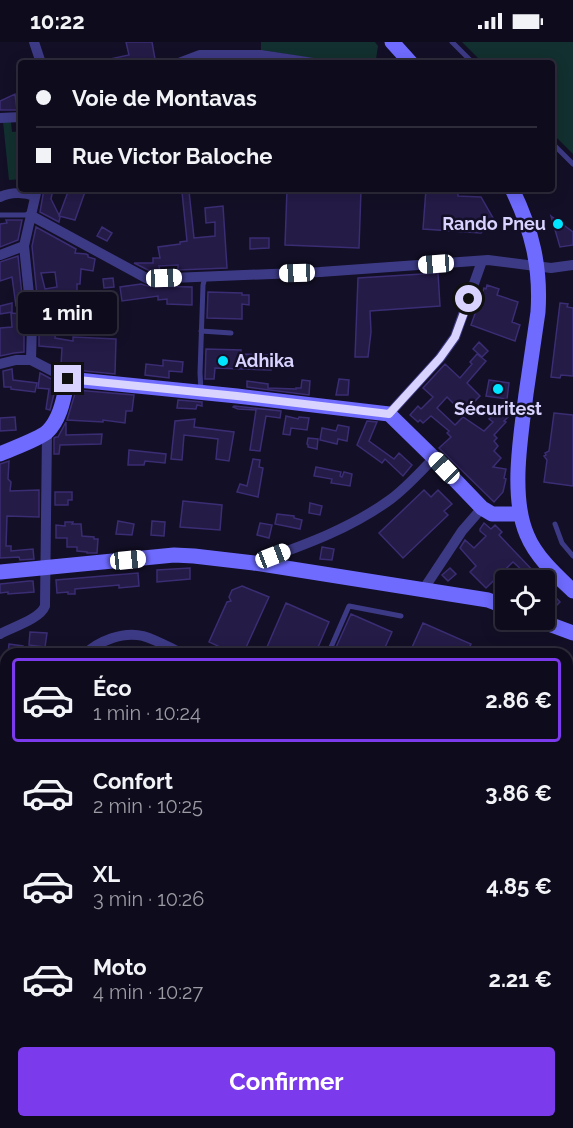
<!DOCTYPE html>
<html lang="fr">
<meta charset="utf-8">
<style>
:root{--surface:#0e0b1c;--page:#1c1929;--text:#f1f3f6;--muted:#9b9ba3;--line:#2e2b3b;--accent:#7c3aed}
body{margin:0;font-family:Raleway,sans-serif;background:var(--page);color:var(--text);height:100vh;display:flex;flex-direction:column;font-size:22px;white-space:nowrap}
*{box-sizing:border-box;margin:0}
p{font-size:20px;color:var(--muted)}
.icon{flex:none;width:33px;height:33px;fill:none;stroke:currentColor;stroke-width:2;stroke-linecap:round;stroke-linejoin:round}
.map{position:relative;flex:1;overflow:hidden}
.drawer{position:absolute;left:0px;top:606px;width:573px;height:480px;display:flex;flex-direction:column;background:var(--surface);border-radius:18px 18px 0 0;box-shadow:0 3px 15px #0003,0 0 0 2px var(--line)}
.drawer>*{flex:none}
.hud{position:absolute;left:18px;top:18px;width:537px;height:132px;border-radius:6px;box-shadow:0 3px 15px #0003,0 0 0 2px var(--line);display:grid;align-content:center;height:132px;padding:0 18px;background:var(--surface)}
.buttons{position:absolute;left:495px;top:528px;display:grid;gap:12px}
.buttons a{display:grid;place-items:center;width:60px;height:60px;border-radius:6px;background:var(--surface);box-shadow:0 3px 15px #0003,0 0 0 2px var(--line);font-size:30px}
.end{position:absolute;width:27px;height:27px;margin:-14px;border:8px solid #d9d4ff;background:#111;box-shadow:0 0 0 3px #111}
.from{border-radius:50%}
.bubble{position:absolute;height:42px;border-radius:6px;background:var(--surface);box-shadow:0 3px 15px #0003,0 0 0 2px var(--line);font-size:20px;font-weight:700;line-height:42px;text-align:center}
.car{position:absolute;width:18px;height:36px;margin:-18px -9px;border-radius:8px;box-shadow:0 0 4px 2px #0007;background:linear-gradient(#fff 24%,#345 0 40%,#fff 0 76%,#345 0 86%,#fff 0)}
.hud b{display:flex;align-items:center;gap:21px;height:57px;font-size:22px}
.hud b+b{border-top:2px solid var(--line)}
.hud i{width:15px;height:15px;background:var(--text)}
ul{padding:10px 0 0;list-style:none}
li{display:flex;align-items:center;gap:18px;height:84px;margin:0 12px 9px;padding:0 6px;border:3px solid transparent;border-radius:6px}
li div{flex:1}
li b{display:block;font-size:22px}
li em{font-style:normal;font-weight:700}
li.active{border-color:var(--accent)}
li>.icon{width:54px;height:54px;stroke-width:1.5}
.cta{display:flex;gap:12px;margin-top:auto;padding:12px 18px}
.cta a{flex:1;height:69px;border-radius:6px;background:var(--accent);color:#fff;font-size:24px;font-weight:700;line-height:69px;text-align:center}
.status{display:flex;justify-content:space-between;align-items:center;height:42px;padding:0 30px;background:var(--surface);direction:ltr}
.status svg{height:16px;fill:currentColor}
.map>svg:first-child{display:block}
</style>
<div class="status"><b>10:22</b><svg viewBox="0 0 49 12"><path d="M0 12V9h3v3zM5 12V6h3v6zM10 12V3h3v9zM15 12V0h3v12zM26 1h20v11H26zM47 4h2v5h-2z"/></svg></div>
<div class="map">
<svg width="573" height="1086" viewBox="0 0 573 1086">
<rect width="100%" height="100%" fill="#130f26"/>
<path fill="#12302f" d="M261,0H375L378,4L376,17L373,21C335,21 299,14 261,8Z
M462,0H573V112L552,91V21H483Z
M3,80H11L12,90L21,89V137L9,138Z"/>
<path fill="#241b47" stroke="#3b2d73" stroke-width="1.5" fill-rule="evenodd" d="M126,0H152L155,17L136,21H105V18L129,13Z
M15,52L17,68H0V59Z
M44,147H53L51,157L60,175L59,180L40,170Z
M69,147H86L75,178L59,174Z
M287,147L361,148L359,206L285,203Z
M426,147H458V154L481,155L493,176L481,191L423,187Z
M189,149L194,196L215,194V180L206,181L205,166L223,164L227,226L178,228V223L159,224L160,229H150L134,221H153V216H160L158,205L180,202V200L187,199L182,150Z
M551,174L573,190V203L560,205Z
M6,178H22L18,198L0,205V182L7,181Z
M36,185L76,207L75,211L86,212L88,213V215L95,217L93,229L81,227L80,242H77V250L58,252L60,261L38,263L32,204ZM55,230L57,245L45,247L41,231Z
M102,185L112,191L107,199L97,194Z
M250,196H269V206L250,207Z
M18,214L23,263L16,264L12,235L0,239V220Z
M438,231L440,264L370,269L371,290L368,315H355L358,236Z
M113,236L114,245L104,246L103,237Z
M141,242L148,244L192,245V263L167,262V257L158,258V254L122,259L120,245Z
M487,243L499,247L497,253L518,260L512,280L520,283L515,299L471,283L484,246L486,247Z
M208,250L242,251V253H249V263L242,262V277L207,276Z
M12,261V270L0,272V264Z
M560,261L568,262L567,265L573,266V334L561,333L560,336L551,335Z
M68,266H76V281L67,280Z
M11,271L22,272L24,281V310L14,311L0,314V286L12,285Z
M39,273L57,274L55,296L73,299V295L116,297L115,332L65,327V323H61L62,306L39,304Z
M479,300L488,309L482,315L473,307Z
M206,307L241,308V312L271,313V328L215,326L214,337H205Z
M477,312L486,319L467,341L480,354L471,363L473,365L465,373L447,355L437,366L455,383L463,375L484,389L493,380L489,377L499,367L508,375L504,379L506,380L494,393L497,396L494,399L498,404L494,409L501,416L493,425L506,427L504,436L506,437L503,450L494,460L439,406L451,395L447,391L449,389L431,374L423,381L420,378L418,380L410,373L418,364L421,367L433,355L423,346L445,322L460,336L472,322L470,320Z
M163,318L183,320L182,330L169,329V336L145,333L146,322L163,324Z
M12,327L13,338L37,341L35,350L11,347V345H4L3,329Z
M40,331L57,340L50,368L46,367L49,347L38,346Z
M339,337L349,338L348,353H336Z
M302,338L310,339L309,353L247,345V339L268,342V346L296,347V346H301Z
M489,338L509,341L507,357L486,354Z
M76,348L134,353L132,369H126L125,381L103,378V380L67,378Z
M178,358L202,360V364L197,363L196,367L177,366Z
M234,364L281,369L280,376L266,374L260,409L250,408L256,368L238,367L233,365Z
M554,371L573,373V444L544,440L547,418L544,414L546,413L545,411L549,409Z
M286,374L298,377L299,375L309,376L307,388L291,386L290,393L283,392Z
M15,375L16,388L0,389V376Z
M195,377L194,385L234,390L229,419L216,417L218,397L184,393L182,418L171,417L175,379Z
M367,379L377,380L369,399L394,417L399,411L412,423L403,434L385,417L382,421L357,403Z
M66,380V393L102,392L101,402L60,403L59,412H54V396L56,395H58Z
M338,383L349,385L347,399L338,397L337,402L320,398L322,386L336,389Z
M308,396L318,397L317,407L308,405V403L307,402Z
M129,408L166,412L165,421L145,419L144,423H128Z
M253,417L260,418L259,425L263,426L258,455L237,450L240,442L247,444Z
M9,419L8,437L11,440L10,449L39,448V475L7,474L6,504H11V509L33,507L34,517L20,518L19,515L0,516V422Z
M316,425L341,430L340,434L342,435L344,430L352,432L350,444L331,441L332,437L314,434Z
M424,448L431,455L438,448L452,462L444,469L448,473L403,516L379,491Z
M55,450H72V458H68V463H55Z
M183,459L222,463L220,488L180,485Z
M310,461L322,464L320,473L309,471Z
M277,472L294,474V476L302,478L300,487L275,482Z
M118,479L134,482L132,493L116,492Z
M152,479L165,480L164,494L151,493Z
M65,480H73L72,482H81L82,494L94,495V497H98L97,511H87V510L77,509V505H67V496H56V483L65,484Z
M260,481L272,483L269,496L257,493Z
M484,481L491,487L495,483L502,490L499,493L537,533L536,534L540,538H524L520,534L524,530L513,520L486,546L470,530L476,524L460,506L465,498L474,506L486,494L480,489V487Z
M322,505L334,507L332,518L320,517Z
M190,526V537L157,540V528Z
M450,526L456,532L448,539L442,533Z
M138,531L139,544L119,546V543L75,547V552H68V550L57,551L56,538Z
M29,539H33L34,550L8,552V550L0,551V542Z
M544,543L560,560L555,565L553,563L552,565L544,557Z
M242,544L269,555L243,612H235L209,600L227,560L231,559L229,555L232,548Z
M286,561L329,580L315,612H264Z
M351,572L392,590L382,612H333Z
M423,581L471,602L466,612H409Z
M30,590L47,591L45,605L29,603Z
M9,602L23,604L22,612H8Z"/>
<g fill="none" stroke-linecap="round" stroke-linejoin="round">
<path stroke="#3d3a85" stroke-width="5" d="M452,0L473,21
M552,101L573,122
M0,173H30
M201,289L231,291
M201,349L200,331L203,243L205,235
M555,482L562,501L573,514
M328,612L349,564L401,574
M567,677L573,671
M567,792L573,786
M567,809L573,802
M567,1038L572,1042L573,1045
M73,1080L74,1086
M99,1080L100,1086"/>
<path stroke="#3d3a85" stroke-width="10" d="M34,0L41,21
M179,21L200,13H261L313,21
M0,76L21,75
M0,155C10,150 24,150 35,154
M30,173L148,237L320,230L488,218L551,226L573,223
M0,213L24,204
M31,318L32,281L24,204L37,147
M0,322L16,318H31L68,337
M389,372L440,316L455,295L482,219
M257,520C304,503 350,487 391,457C407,445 420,430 434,416
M423,548L462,489L482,466
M0,592C13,585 40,577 45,564L47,390
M85,612C99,599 123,589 143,594C157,598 170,606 183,612
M567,824L573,830
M567,879L573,878
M567,1054L573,1052
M282,1080L283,1086
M416,1086L444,1080"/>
<path stroke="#6f6bff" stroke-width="15" d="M392,0L411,21
M512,147C532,188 541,225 538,270C534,297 530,325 526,352C521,393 510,454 527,493C536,515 556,533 573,549
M0,412C11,407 39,397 47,390C61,377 64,354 68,337L237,354L389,372L434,416L482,466L492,472H516L521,474
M0,530L174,513L194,514L254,521L488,558L506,565
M538,578L573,591"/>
</g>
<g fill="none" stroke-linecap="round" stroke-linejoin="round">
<path stroke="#d9d4ff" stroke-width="8" d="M68,337L237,354L389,372L440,316L455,295L469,257"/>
</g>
<g fill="#00e5ff" stroke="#130f26" stroke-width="2">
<circle cx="558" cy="182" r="6"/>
<circle cx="223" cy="319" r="6"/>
<circle cx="498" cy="347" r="6"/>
</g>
<g text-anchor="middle" stroke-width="5" stroke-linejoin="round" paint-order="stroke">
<g font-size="18" font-weight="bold" fill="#d9d4ff" stroke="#130f26" text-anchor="end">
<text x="546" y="188">Rando Pneu</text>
<text x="235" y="325" text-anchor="start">Adhika</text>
<text x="498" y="373" text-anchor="middle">Sécuritest</text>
</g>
</g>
</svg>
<div class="buttons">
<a><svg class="icon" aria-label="locate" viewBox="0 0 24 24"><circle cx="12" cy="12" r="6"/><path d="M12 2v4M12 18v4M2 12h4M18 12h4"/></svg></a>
</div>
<i class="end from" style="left:469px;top:257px"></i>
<i class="end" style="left:68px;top:337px"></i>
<div class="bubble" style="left:18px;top:250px;width:99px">1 min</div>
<i class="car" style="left:436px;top:222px;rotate:266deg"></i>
<i class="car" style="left:297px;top:231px;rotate:268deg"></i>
<i class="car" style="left:164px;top:236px;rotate:88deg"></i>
<i class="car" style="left:444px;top:426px;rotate:316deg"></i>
<i class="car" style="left:273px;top:514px;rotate:69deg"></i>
<i class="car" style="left:128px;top:518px;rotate:84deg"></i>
<div class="hud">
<b><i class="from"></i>Voie de Montavas</b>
<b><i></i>Rue Victor Baloche</b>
</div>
<section class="drawer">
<ul>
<li class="active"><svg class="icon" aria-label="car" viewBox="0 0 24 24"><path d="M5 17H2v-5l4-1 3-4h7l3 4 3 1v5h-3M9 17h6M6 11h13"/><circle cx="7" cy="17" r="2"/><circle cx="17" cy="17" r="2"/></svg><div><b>Éco</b><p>1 min · 10:24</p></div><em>2.86 €</em></li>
<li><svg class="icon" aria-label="car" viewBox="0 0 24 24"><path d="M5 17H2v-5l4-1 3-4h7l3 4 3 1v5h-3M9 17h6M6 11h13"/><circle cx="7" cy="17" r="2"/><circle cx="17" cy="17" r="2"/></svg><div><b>Confort</b><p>2 min · 10:25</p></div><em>3.86 €</em></li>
<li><svg class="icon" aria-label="car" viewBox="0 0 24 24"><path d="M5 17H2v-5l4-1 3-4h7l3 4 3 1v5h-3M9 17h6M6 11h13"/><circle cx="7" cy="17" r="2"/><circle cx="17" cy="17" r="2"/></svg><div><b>XL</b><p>3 min · 10:26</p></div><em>4.85 €</em></li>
<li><svg class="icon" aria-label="car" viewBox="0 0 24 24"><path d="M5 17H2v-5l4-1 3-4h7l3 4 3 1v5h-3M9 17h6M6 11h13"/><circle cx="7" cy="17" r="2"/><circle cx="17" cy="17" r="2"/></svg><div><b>Moto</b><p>4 min · 10:27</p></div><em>2.21 €</em></li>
</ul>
<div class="cta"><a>Confirmer</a></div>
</section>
</div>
